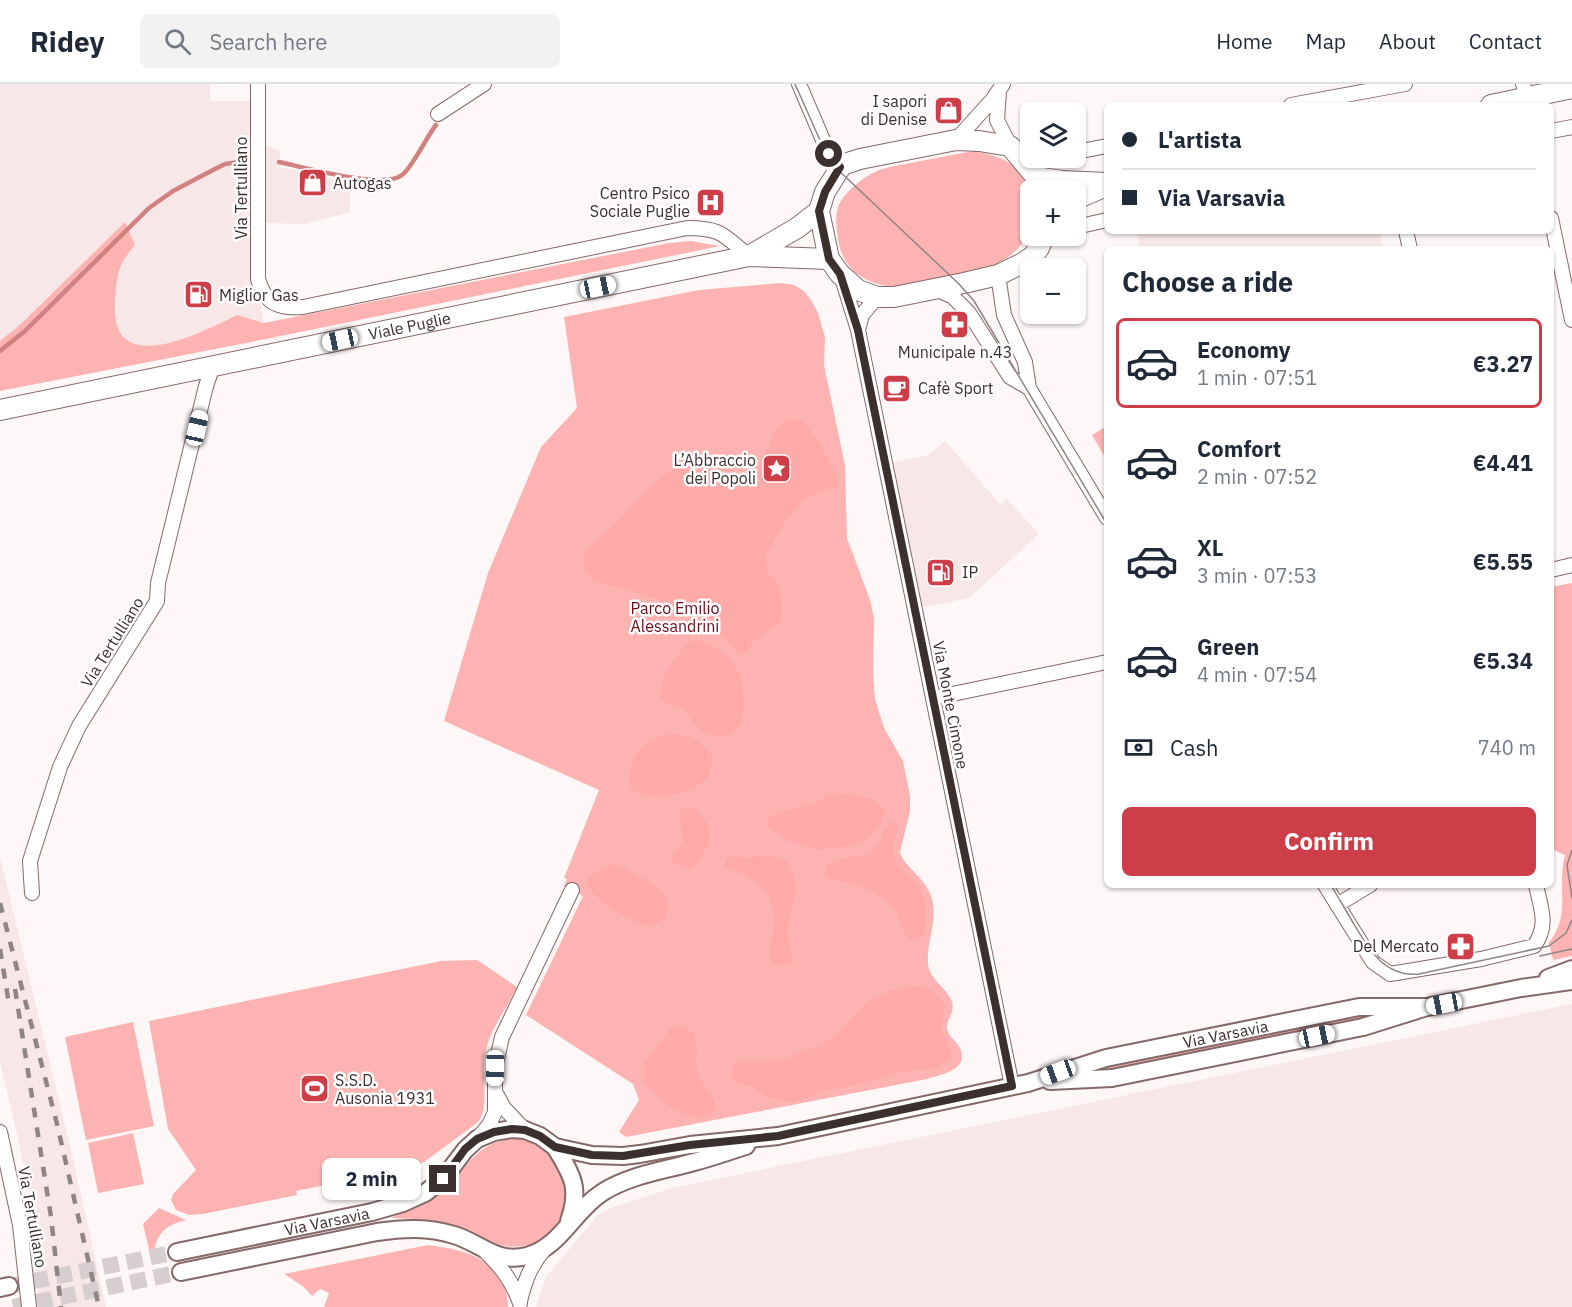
<!DOCTYPE html>
<meta charset="utf-8">
<style>
:root{--surface:#fff;--page:#f2f2f3;--text:#1f2937;--muted:#747a83;--line:#e0e1e3;--accent:#ce3e49}
body{margin:0;font-family:"IBM Plex Sans",sans-serif;background:var(--page);color:var(--text);height:100vh;display:flex;flex-direction:column;font-size:22px;white-space:nowrap}
*{box-sizing:border-box;margin:0}
p{font-size:20px;color:var(--muted)}
.icon{flex:none;width:33px;height:33px;fill:none;stroke:currentColor;stroke-width:2;stroke-linecap:round;stroke-linejoin:round}
.map{position:relative;flex:1;overflow:hidden}
.drawer{position:absolute;left:1104px;top:162px;width:450px;height:642px;display:flex;flex-direction:column;background:var(--surface);border-radius:9px;box-shadow:0 2px 4px #0004}
.drawer>*{flex:none}
.top-card{position:absolute;left:1104px;top:18px;width:450px;height:132px;border-radius:9px;box-shadow:0 2px 4px #0004;display:grid;align-content:center;height:132px;padding:0 18px;background:var(--surface)}
.controls{position:absolute;left:1020px;top:18px;display:grid;gap:12px}
.controls a{display:grid;place-items:center;width:66px;height:66px;border-radius:9px;background:var(--surface);box-shadow:0 2px 4px #0004;font-size:30px}
.end{position:absolute;width:27px;height:27px;margin:-14px;border:8px solid #3c302f;background:#fff;box-shadow:0 0 0 3px #fff}
.from{border-radius:50%}
.bubble{position:absolute;height:42px;border-radius:9px;background:var(--surface);box-shadow:0 2px 4px #0004;font-size:20px;font-weight:800;line-height:42px;text-align:center}
.car{position:absolute;width:18px;height:36px;margin:-18px -9px;border-radius:8px;box-shadow:0 0 4px 2px #0007;background:linear-gradient(#fff 24%,#345 0 40%,#fff 0 76%,#345 0 86%,#fff 0)}
.top-card b{display:flex;align-items:center;gap:21px;height:57px;font-size:22px}
.top-card b+b{border-top:2px solid var(--line)}
.top-card i{width:15px;height:15px;background:var(--text)}
ul{padding:0;list-style:none}
li{display:flex;align-items:center;gap:18px;height:90px;margin:0 12px 9px;padding:0 6px;border:3px solid transparent;border-radius:9px}
li div{flex:1}
li b{display:block;font-size:22px}
li em{font-style:normal;font-weight:800}
li.current{border-color:var(--accent)}
li>.icon{width:54px;height:54px;stroke-width:1.5}
h2{padding:0 18px;font-size:27px;line-height:72px}
.pay{display:flex;align-items:center;gap:15px;height:66px;padding:0 18px;font-size:22px}
.pay p{margin-inline-start:auto}
.action{display:flex;gap:12px;margin-top:auto;padding:12px 18px}
.action a{flex:1;height:69px;border-radius:9px;background:var(--accent);color:#fff;font-size:24px;font-weight:800;line-height:69px;text-align:center}
header{display:flex;align-items:center;gap:36px;box-sizing:border-box;height:84px;padding:0 30px;background:var(--surface);border-bottom:2px solid var(--line)}
header strong{font-size:28px}
nav{display:flex;gap:33px;margin-inline-start:auto;font-size:21px}
.search{width:420px;height:54px;background:var(--page);display:flex;align-items:center;gap:15px;box-sizing:border-box;padding:0 21px;border-radius:9px;color:var(--muted);font-size:22px}
.map>svg:first-child{display:block}
</style>
<header>
<strong>Ridey</strong>
<div class="search"><svg class="icon" aria-label="search" viewBox="0 0 24 24"><circle cx="10" cy="10" r="6"/><path d="M15 15l6 6"/></svg>Search here</div>
<nav><a>Home</a><a>Map</a><a>About</a><a>Contact</a></nav>
</header>
<div class="map">
<svg width="1572" height="1223" viewBox="0 0 1572 1223">
<rect width="100%" height="100%" fill="#fef7f7"/>
<path fill="#f7e7e6" d="M0,0H210V17H253L257,206L264,239L237,231L198,251L176,258L149,262L138,261L126,255L118,245L115,232L117,192L121,179L135,161L21,240L0,257Z
M262,62H270L280,68V83L350,99V128L305,140L262,139Z
M1137,147H1380L1383,165H1140Z
M945,357L1000,420L1007,415L1039,450L969,514L919,524L890,379L929,371Z
M0,773L71,1066L106,1223H39L32,1128L21,1067L0,978Z
M1572,920V1223H536L545,1194L598,1131L610,1124L672,1104Z"/>
<path fill="#fcb3b1" d="M973,67C1012,74 1031,86 1030,128C1030,141 1029,151 1020,162C1016,168 1005,175 999,179C984,186 908,205 892,203C859,198 840,182 837,148C836,138 835,126 841,117C847,107 860,96 871,90C882,83 898,82 910,79C931,75 952,71 973,67Z
M125,138L135,161C116,183 117,192 115,220C111,296 203,248 237,231L264,239L669,159L691,157L720,162L266,255L0,307V257L21,240Z
M781,199L794,201L804,207L811,216L818,229L825,253L824,281L845,382L847,454L870,516L874,534L873,590L875,615L884,644L903,677L910,712V727L900,768C904,783 924,792 931,812C939,836 926,857 928,880C930,897 947,903 952,918C956,930 943,938 948,948C951,955 959,959 961,967C968,987 936,992 922,996L626,1053L619,1048L639,1016L633,1000L526,931L583,812L564,802L567,795L564,794L599,706L444,637L488,489L541,363L577,324L564,233L699,206Z
M1107,342V377L1092,351Z
M1572,499V872L1553,876L1549,859C1572,827 1556,809 1565,771L1554,766L1551,751V503Z
M477,876L517,903C505,928 488,947 484,975C482,994 490,1026 477,1039L424,1078L408,1084L296,1107L297,1111L203,1130L189,1131L176,1126L171,1116L173,1110L196,1086L168,1045L149,937L441,877Z
M1357,930L1388,931L1105,988L1085,986Z
M133,938L154,1042L86,1056L65,953Z
M133,1049L144,1100L98,1109L88,1059Z
M514,1054C581,1061 585,1153 523,1162C496,1167 474,1148 450,1141C430,1135 411,1135 391,1134C408,1126 425,1118 440,1107C470,1084 472,1060 514,1054Z
M159,1124L186,1136C161,1142 155,1153 152,1178L143,1140Z
M428,1161C467,1166 507,1176 508,1223H324L329,1209L320,1205L312,1212L304,1203L284,1190Z"/>
<path fill="#fdaaa8" d="M801,335C818,353 829,375 839,397L836,405H825L804,415L784,439L766,471L767,486L771,493L777,498L780,506L782,532L779,539L751,560L747,567L740,570L698,527L595,497L584,485V469C594,456 606,448 618,437C643,411 657,387 695,379C704,377 713,376 722,380C731,383 738,396 745,403L757,393L774,348L785,337Z
M693,556C725,561 745,583 743,617C743,624 744,633 740,640C737,645 732,649 727,653C717,652 705,650 697,643C692,638 688,628 682,625C675,621 666,623 661,615C654,602 681,562 693,556Z
M676,649C697,655 702,656 713,675L707,694L694,704L679,709L655,713L632,706C623,687 637,661 656,654C662,651 670,651 676,649Z
M837,709C856,714 875,708 885,729L876,746L865,757L857,760L819,766L788,757L768,743V735C781,723 795,727 810,721C822,717 821,711 837,709Z
M685,723H693C719,742 711,769 689,786L671,778V774L683,758L679,728Z
M898,737C899,749 891,759 894,770C896,780 903,786 910,793C924,806 927,821 926,840C926,850 923,854 913,856C900,849 902,840 896,829C882,806 852,799 828,795L824,788L827,780C833,778 839,775 845,774C852,772 862,773 868,770C886,762 877,741 898,737Z
M729,772L739,774L776,772L785,776L790,782L794,790L796,808L787,845V854L794,876L791,880C757,885 772,863 774,843C776,830 772,817 765,807C760,800 746,791 738,788C733,786 730,786 725,783V779Z
M618,780L659,804L668,817L666,834L651,842C634,840 587,814 587,796C597,787 604,782 618,780Z
M912,902C931,904 933,905 945,921L941,946L951,968L950,975L936,984L896,989L865,999L819,1008L805,1015L789,1019L766,1012L753,1003L737,999L732,994L733,982L739,977H779L821,961L841,947L865,919L888,907Z
M682,941C707,953 691,973 699,992C703,1003 712,1011 716,1021V1026L710,1032C684,1037 660,1017 644,999V979L671,944Z"/>
<g fill="none" stroke-linecap="round" stroke-linejoin="round">
<path stroke="#d18180" stroke-width="4.5" d="M279,78C303,83 384,106 402,91C412,84 427,52 436,41
M0,267L25,247L149,124L173,107L213,86L225,80L239,78"/>
<path stroke="#d7cfcf" stroke-width="16" stroke-dasharray="16 8" stroke-linecap="butt" d="M9,1202L177,1168
M13,1223L181,1188"/>
<defs>
<path id="minor" d="M258,0V195C265,220 279,225 303,223L687,144C722,144 723,151 749,172
M799,0L829,70L840,83
M1523,0L1528,21
M999,8L997,36L1010,62
M1291,21L1405,0
M438,30L484,0
M1551,47L1572,43
M956,56L993,15L1003,0
M1076,68L1107,62
M1024,76L1046,74
M1551,134L1572,236
M1076,143L1107,136
M1406,147L1410,165
M841,191L858,246L1012,1002
M998,191L1004,231L1025,278L1029,304L1107,434
M936,205L953,213L969,229L1010,293L1029,304
M858,246L862,231L877,213
M1551,486L1572,481
M933,614L1107,578
M1325,801L1373,878L1390,890L1481,875L1534,862C1549,841 1541,825 1536,801
M32,809L30,777L60,683L79,642L157,517L158,499L206,302L213,282
M1337,821L1370,801
M497,1011L504,1024L525,1046
M0,1048L20,1141L29,1223
M477,1055L489,1041L495,1028V984L502,953L572,806
M486,1168C502,1184 512,1197 520,1219
M520,1217C525,1197 530,1182 544,1166"/>
<g id="tertiary">
<path d="M1548,894L1572,885"/>
<path d="M1050,997L1112,994L1363,943L1427,923L1521,904L1572,897"/>
<path d="M555,1063C572,1091 581,1104 569,1137"/>
<path id="s1" d="M177,1168L372,1128L403,1119L425,1109L443,1095L465,1066L477,1055L494,1048L512,1045L525,1046L540,1052L555,1063L592,1071L623,1072L640,1070L690,1061L778,1052L816,1044L1028,999L1106,974L1359,923H1427"/>
<path d="M181,1188L377,1148C404,1144 428,1143 454,1151C481,1159 496,1180 527,1172C561,1163 574,1126 603,1108C630,1091 662,1087 694,1078C711,1074 729,1067 746,1062"/>
<path d="M0,1204L9,1202"/>
</g>
<g id="secondary">
<path d="M1491,21L1572,4"/>
<path d="M1036,93L1062,97L1107,99"/>
<path d="M1042,106L1036,93L1010,62L979,57L956,56L860,75L842,81L825,108L819,127L829,175L840,190L858,206L877,213H894L964,199L998,191L1023,179L1033,172L1039,164L1044,152"/>
<path d="M1076,115L1106,102"/>
<path d="M749,172L797,144L819,127"/>
<path id="s2" d="M0,326L749,172L829,175"/>
</g>
</defs>
<use href="#minor" stroke="#846968" stroke-width="16"/>
<use href="#tertiary" stroke="#846968" stroke-width="20"/>
<use href="#secondary" stroke="#846968" stroke-width="22"/>
<use href="#minor" stroke="#fff" stroke-width="14"/>
<use href="#tertiary" stroke="#fff" stroke-width="16"/>
<use href="#secondary" stroke="#fff" stroke-width="20"/>
<path stroke="#8f8585" stroke-width="1.5" d="M795,0L823,63L835,83L959,200L974,217L1107,440
M1572,766L1567,781L1572,814
M1331,801C1339,815 1347,828 1355,842C1370,867 1385,893 1419,890L1549,862L1566,849L1572,836
M1540,872L1572,865"/>
<path stroke="#8f8585" stroke-width="4.5" stroke-dasharray="10 10" stroke-linecap="butt" d="M0,819L57,1040L99,1223
M0,865L9,920
M15,905L51,1133L61,1223"/>
</g>
<g fill="none" stroke-linecap="round" stroke-linejoin="round">
<path stroke="#3c302f" stroke-width="8" d="M443,1095L465,1065L477,1055L494,1048L512,1045L525,1046L540,1052L555,1063L592,1071L623,1072L690,1061L778,1052L1012,1002L858,246L840,190L829,175L819,127L825,108L840,83L829,70"/>
</g>
<defs>
<symbol id="shop-square" viewBox="-11 -11 22 22"><rect x="-9" y="-9" width="18" height="18" rx="4" fill="#ce3e49" stroke="#fff"/><path d="M-5-2.5h2.3a2.7 3.5 0 0 1 5.4 0H5L5.5 6h-11ZM-1.5-2.5h3a1.5 2.3 0 0 0-3 0Z" fill="#fff"/></symbol>
<symbol id="hospital-square" viewBox="-11 -11 22 22"><rect x="-9" y="-9" width="18" height="18" rx="4" fill="#ce3e49" stroke="#fff"/><path d="M-5-5h3v3.5h4V-5h3V5h-3V1.5h-4V5h-3Z" fill="#fff"/></symbol>
<symbol id="fuel-square" viewBox="-11 -11 22 22"><rect x="-9" y="-9" width="18" height="18" rx="4" fill="#ce3e49" stroke="#fff"/><path d="M-5.5-6h7V0h2V4h1.3V-2.5L3-4.5l.8-.8L6-3V5H2.5V1h-1V6h-7ZM-4.2-4.7v3.2H.2V-4.7Z" fill="#fff"/></symbol>
<symbol id="pharmacy-square" viewBox="-11 -11 22 22"><rect x="-9" y="-9" width="18" height="18" rx="4" fill="#ce3e49" stroke="#fff"/><path d="M-2-6h4v4h4v4h-4v4h-4v-4h-4v-4h4Z" fill="#fff"/></symbol>
<symbol id="cafe-square" viewBox="-11 -11 22 22"><rect x="-9" y="-9" width="18" height="18" rx="4" fill="#ce3e49" stroke="#fff"/><path d="M-5.5-4.5H6V0H3Q3 3.5 0 3.5H-2.5Q-5.5 3.5-5.5 0ZM3-3.2v2h1.7v-2ZM-6 4.5H4V6H-6Z" fill="#fff"/></symbol>
<symbol id="sight-square" viewBox="-11 -11 22 22"><rect x="-9" y="-9" width="18" height="18" rx="4" fill="#ce3e49" stroke="#fff"/><path d="M0-6L1.8-2.2L6-1.7L2.9 1.2L3.7 5.4L0 3.3L-3.7 5.4L-2.9 1.2L-6-1.7L-1.8-2.2Z" fill="#fff"/></symbol>
<symbol id="stadium-square" viewBox="-11 -11 22 22"><rect x="-9" y="-9" width="18" height="18" rx="4" fill="#ce3e49" stroke="#fff"/><path d="M0-5a6.5 5 0 1 0 0 10a6.5 5 0 1 0 0-10ZM-3.5-1.8h7v3.6h-7Z" fill="#fff"/></symbol>
</defs>
<g fill-rule="evenodd">
<use href="#shop-square" x="932" y="10" width="33" height="33"/>
<use href="#shop-square" x="296" y="82" width="33" height="33"/>
<use href="#hospital-square" x="694" y="102" width="33" height="33"/>
<use href="#fuel-square" x="182" y="194" width="33" height="33"/>
<use href="#pharmacy-square" x="938" y="224" width="33" height="33"/>
<use href="#cafe-square" x="880" y="288" width="33" height="33"/>
<use href="#sight-square" x="760" y="368" width="33" height="33"/>
<use href="#fuel-square" x="924" y="472" width="33" height="33"/>
<use href="#pharmacy-square" x="1444" y="846" width="33" height="33"/>
<use href="#stadium-square" x="298" y="988" width="33" height="33"/>
</g>
<g text-anchor="middle" stroke-width="5" stroke-linejoin="round" paint-order="stroke">
<g font-size="16" fill="#3c302f" stroke="#fff" text-anchor="start">
<text x="927" y="23" text-anchor="end">I sapori<tspan x="927" dy="18">di Denise</tspan></text>
<text x="333" y="105">Autogas</text>
<text x="690" y="115" text-anchor="end">Centro Psico<tspan x="690" dy="18">Sociale Puglie</tspan></text>
<text x="219" y="217">Miglior Gas</text>
<text x="955" y="274" text-anchor="middle">Municipale n.43</text>
<text x="918" y="310">Cafè Sport</text>
<text x="756" y="382" text-anchor="end">L’Abbraccio<tspan x="756" dy="18">dei Popoli</tspan></text>
<text x="962" y="494">IP</text>
<text x="1439" y="868" text-anchor="end">Del Mercato</text>
<text x="335" y="1002">S.S.D.<tspan x="335" dy="18">Ausonia 1931</tspan></text>
</g>
<g font-size="16" fill="#3c302f" stroke="#fff">
<text transform="translate(241 104) rotate(-90)" y="6">Via Tertulliano</text>
<text dy="6" stroke="none"><textPath href="#s2" startOffset="418">Viale Puglie</textPath></text>
<text transform="translate(112 558) rotate(-58)" y="6">Via Tertulliano</text>
<text transform="translate(951 621) rotate(79)" y="6">Via Monte Cimone</text>
<text dy="6" stroke="none"><textPath href="#s1" startOffset="1100">Via Varsavia</textPath></text>
<text transform="translate(33 1133) rotate(80)" y="6">Via Tertulliano</text>
<text dy="6" stroke="none"><textPath href="#s1" startOffset="153">Via Varsavia</textPath></text>
</g>
<g font-size="16" fill="#6c0a19" stroke="#fff">
<text x="675" y="530">Parco Emilio<tspan x="675" dy="18">Alessandrini</tspan></text>
</g>
</g>
</svg>
<div class="controls">
<a><svg class="icon" aria-label="layers" viewBox="0 0 24 24"><path d="M12 4l9 5-9 5-9-5zM3 14l9 5 9-5"/></svg></a>
<a>+</a>
<a>−</a>
</div>
<i class="end from" style="left:829px;top:70px"></i>
<i class="end" style="left:443px;top:1095px"></i>
<div class="bubble" style="left:322px;top:1074px;width:99px">2 min</div>
<i class="car" style="left:598px;top:203px;rotate:78deg"></i>
<i class="car" style="left:340px;top:256px;rotate:258deg"></i>
<i class="car" style="left:197px;top:344px;rotate:13deg"></i>
<i class="car" style="left:1444px;top:920px;rotate:259deg"></i>
<i class="car" style="left:1317px;top:952px;rotate:78deg"></i>
<i class="car" style="left:495px;top:984px;rotate:181deg"></i>
<i class="car" style="left:1058px;top:988px;rotate:250deg"></i>
<div class="top-card">
<b><i class="from"></i>L'artista</b>
<b><i></i>Via Varsavia</b>
</div>
<section class="drawer">
<h2>Choose a ride</h2>
<ul>
<li class="current"><svg class="icon" aria-label="car" viewBox="0 0 24 24"><path d="M5 17H2v-5l4-1 3-4h7l3 4 3 1v5h-3M9 17h6M6 11h13"/><circle cx="7" cy="17" r="2"/><circle cx="17" cy="17" r="2"/></svg><div><b>Economy</b><p>1 min · 07:51</p></div><em>€3.27</em></li>
<li><svg class="icon" aria-label="car" viewBox="0 0 24 24"><path d="M5 17H2v-5l4-1 3-4h7l3 4 3 1v5h-3M9 17h6M6 11h13"/><circle cx="7" cy="17" r="2"/><circle cx="17" cy="17" r="2"/></svg><div><b>Comfort</b><p>2 min · 07:52</p></div><em>€4.41</em></li>
<li><svg class="icon" aria-label="car" viewBox="0 0 24 24"><path d="M5 17H2v-5l4-1 3-4h7l3 4 3 1v5h-3M9 17h6M6 11h13"/><circle cx="7" cy="17" r="2"/><circle cx="17" cy="17" r="2"/></svg><div><b>XL</b><p>3 min · 07:53</p></div><em>€5.55</em></li>
<li><svg class="icon" aria-label="car" viewBox="0 0 24 24"><path d="M5 17H2v-5l4-1 3-4h7l3 4 3 1v5h-3M9 17h6M6 11h13"/><circle cx="7" cy="17" r="2"/><circle cx="17" cy="17" r="2"/></svg><div><b>Green</b><p>4 min · 07:54</p></div><em>€5.34</em></li>
</ul>
<div class="pay"><svg class="icon" aria-label="cash" viewBox="0 0 24 24"><path d="M3 7h18v10H3z"/><circle cx="12" cy="12" r="2"/></svg>Cash<p>740 m</p></div>
<div class="action"><a>Confirm</a></div>
</section>
</div>
